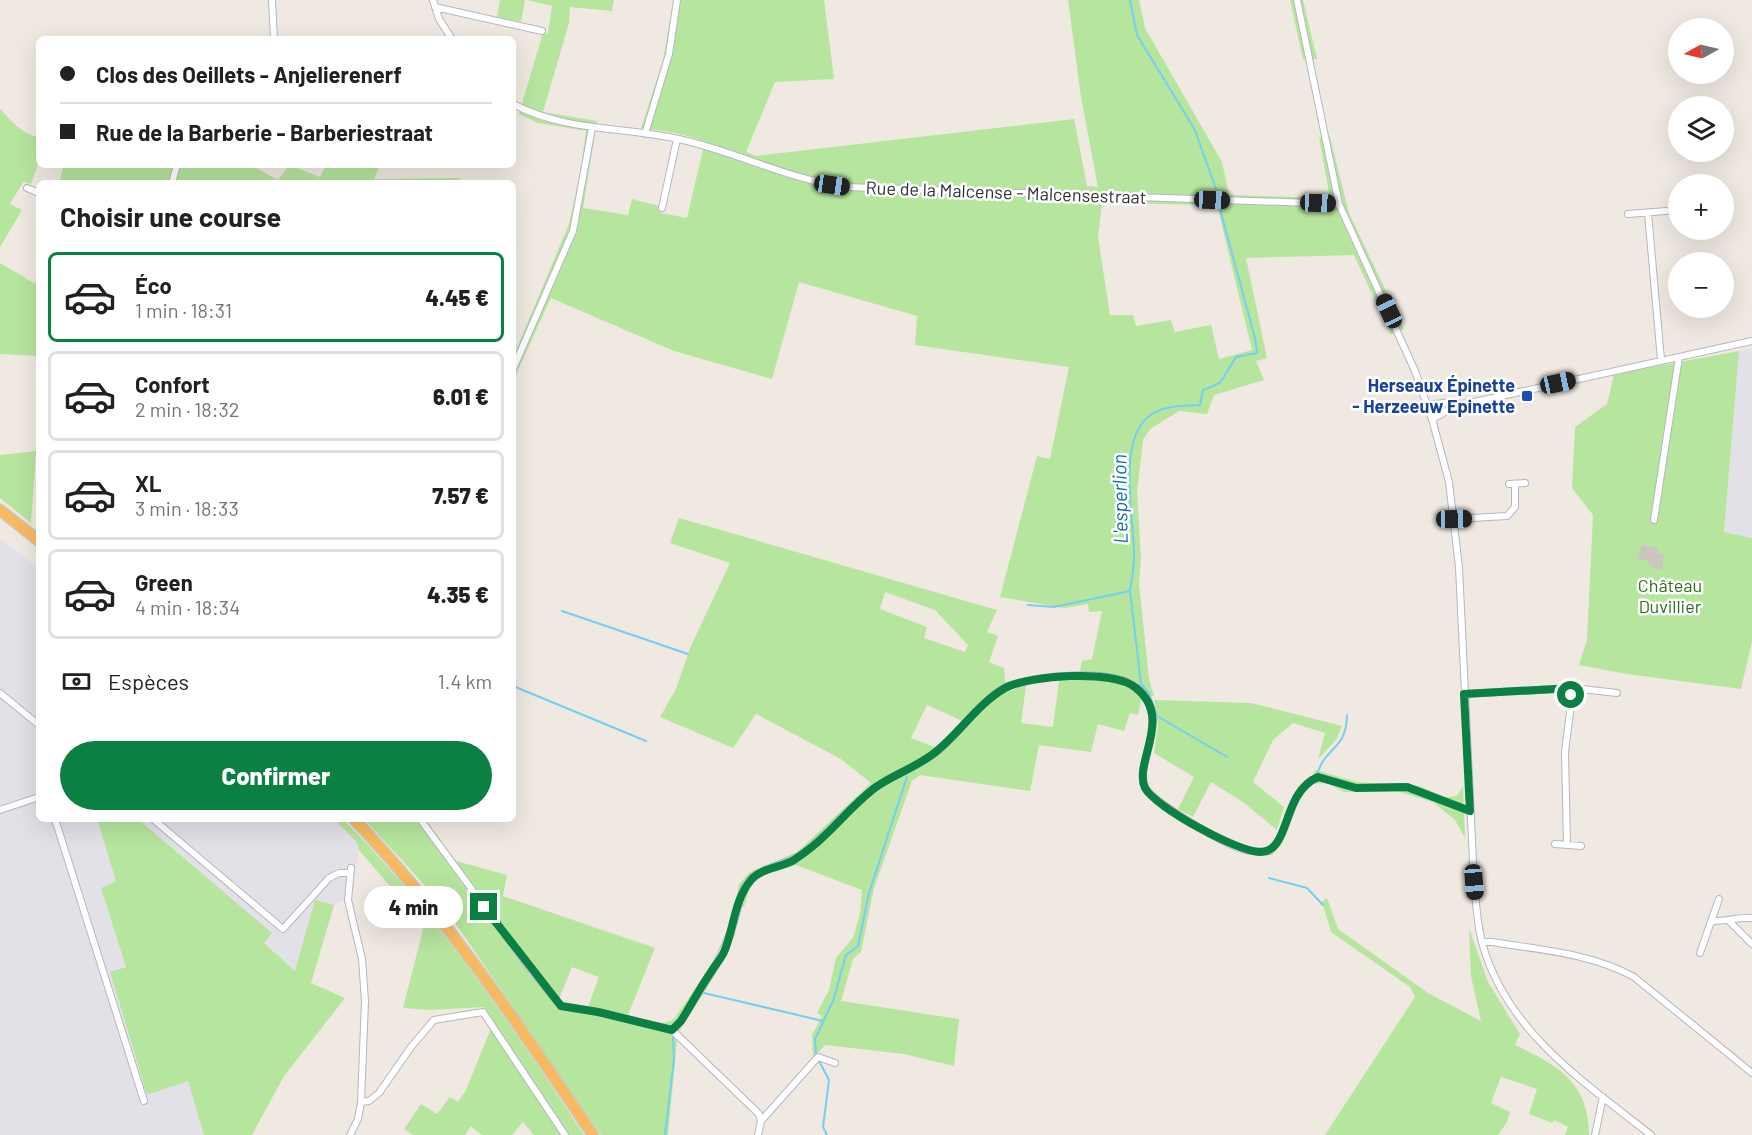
<!DOCTYPE html>
<html lang="fr">
<meta charset="utf-8">
<style>
:root{--surface:#fff;--page:#f2f2f2;--text:#202124;--muted:#757577;--line:#e0e0e0;--accent:#0b8043}
body{margin:0;font-family:Barlow,sans-serif;background:var(--page);color:var(--text);height:100vh;display:flex;flex-direction:column;font-size:22px;white-space:nowrap}
*{box-sizing:border-box;margin:0}
p{font-size:20px;color:var(--muted)}
.icon{flex:none;width:33px;height:33px;fill:none;stroke:currentColor;stroke-width:2;stroke-linecap:round;stroke-linejoin:round}
.map{position:relative;flex:1;overflow:hidden}
.details{position:absolute;left:36px;top:180px;width:480px;height:642px;display:flex;flex-direction:column;background:var(--surface);border-radius:9px;box-shadow:0 6px 24px #0002}
.details>*{flex:none}
.guide{position:absolute;left:36px;top:36px;width:480px;height:132px;border-radius:9px;box-shadow:0 6px 24px #0002;display:grid;align-content:center;height:132px;padding:0 24px;background:var(--surface)}
.needle{width:39px;rotate:262deg}
.fabs{position:absolute;left:1668px;top:18px;display:grid;gap:12px}
.fabs a{display:grid;place-items:center;width:66px;height:66px;border-radius:50%;background:var(--surface);box-shadow:0 6px 24px #0002;font-size:30px}
.end{position:absolute;width:27px;height:27px;margin:-14px;border:8px solid #0b8043;background:#fff;box-shadow:0 0 0 3px #fff}
.from{border-radius:50%}
.bubble{position:absolute;height:42px;border-radius:21px;background:var(--surface);box-shadow:0 6px 24px #0002;font-size:20px;font-weight:800;line-height:42px;text-align:center}
.car{position:absolute;width:18px;height:36px;margin:-18px -9px;border-radius:8px;box-shadow:0 0 4px 2px #0007;background:linear-gradient(#222 24%,#8ab4d8 0 40%,#222 0 76%,#8ab4d8 0 86%,#222 0)}
.guide b{display:flex;align-items:center;gap:21px;height:57px;font-size:22px}
.guide b+b{border-top:2px solid var(--line)}
.guide i{width:15px;height:15px;background:var(--text)}
ul{padding:0;list-style:none}
li{display:flex;align-items:center;gap:18px;height:90px;margin:0 12px 9px;padding:0 12px;border:3px solid var(--line);border-radius:9px}
li div{flex:1}
li b{display:block;font-size:22px}
li em{font-style:normal;font-weight:800}
li.active{border-color:var(--accent)}
li>.icon{width:54px;height:54px;stroke-width:1.5}
h2{padding:0 24px;font-size:27px;line-height:72px}
.pay{display:flex;align-items:center;gap:15px;height:66px;padding:0 24px;font-size:22px}
.pay p{margin-inline-start:auto}
.primary-button{display:flex;gap:12px;margin-top:auto;padding:12px 24px}
.primary-button a{flex:1;height:69px;border-radius:36px;background:var(--accent);color:#fff;font-size:24px;font-weight:800;line-height:69px;text-align:center}
.map>svg:first-child{display:block}
</style>
<div class="map">
<svg width="1752" height="1135" viewBox="0 0 1752 1135">
<rect width="100%" height="100%" fill="#efe9e1"/>
<path fill="#e3e1e8" d="M1752,348V538L1724,533L1739,351Z
M0,538L39,569V819H97L116,881L101,888L126,967L110,972L147,1094L189,1081L204,1135H0Z
M138,819H334L356,841L359,850L352,895L334,905L315,900L296,972L264,942L271,933Z"/>
<path fill="#b6e59e" fill-rule="evenodd" d="M500,0H525L521,22L497,17Z
M527,0H614L612,11L570,7L569,23L543,112L597,121L583,208L628,215L632,199L659,206L658,210L661,213L687,218L705,141L676,133L641,128L663,61L670,19L677,20L680,0H824L834,79L775,82L746,152L756,156L1074,119L1087,186L1098,187L1081,97L1068,0H1139L1145,28L1222,162L1229,195L1330,198L1319,137H1330L1349,213L1404,329L1391,335L1354,255L1246,258L1267,358L1256,361L1264,380L1214,395L1207,414L1179,411L1150,429L1143,440L1137,491L1141,558L1139,584L1149,679L1154,696H1148L1143,691L1138,715L1130,713L1124,731L1098,724L1091,752L1039,745L1030,791L920,775L912,781L874,888L861,952L853,959L841,1001L959,1019L954,1066L904,1054L825,1045L813,1058L812,1035L822,1016L817,1013L829,990L836,958L853,938L860,914L862,890L796,865L760,876L750,887L744,907L735,905L739,884L750,872L797,852L871,783L841,759L756,714L733,748L660,717L676,689L690,648L730,563L670,543L679,518L997,610L987,632L998,636L989,662L1004,668L1005,680L1010,691L1026,685L1021,723L1053,727L1059,681L1078,680L1082,661L1092,659L1102,611L1089,612L1088,604L1065,608L1000,597L1037,456L1050,459L1069,367L915,345L917,316L799,282L772,379L674,351L551,298L513,381V357L569,224L580,175L586,131L538,123L519,114L542,36L548,33L552,6ZM1102,203L1217,205L1252,350L1219,359L1211,325L1175,332L1171,320L1136,326L1133,315H1110L1098,237ZM885,592L935,610L968,645L965,652L924,638L927,627L880,609ZM927,705L969,724L943,750L911,738Z
M1290,0H1303L1317,59H1303Z
M0,109C10,120 24,136 39,137V162L31,184L23,182L10,204L22,210L0,247Z
M64,165H251L278,180L289,165L320,177L326,165H380L374,179L460,178L459,183H59Z
M0,263L39,286V356L0,354Z
M1739,351L1724,532L1752,538V641L1741,689L1627,674L1579,665L1587,640L1593,515L1572,488L1575,427L1607,404L1614,374Z
M36,451L31,523L0,498V455Z
M1154,700L1251,703L1342,726L1336,740L1318,759L1325,733L1293,723L1273,740L1253,782L1284,807L1277,830L1243,802L1211,782L1193,817L1178,809L1194,777L1154,753L1158,726Z
M1315,770L1357,782L1419,786L1445,797L1457,796L1463,786L1465,838L1455,820L1433,802L1399,792H1344L1327,783L1310,784Z
M97,819H138L272,933L264,943L295,971L315,900L334,905L311,983L345,998L284,1076L252,1135H204L188,1081L147,1095L110,972L126,967L101,888L116,881Z
M334,819H343C436,913 511,1025 584,1135H534L523,1122L512,1135H482L471,1126L465,1135H413L404,1129L421,1104L437,1114L450,1097L458,1102L466,1090L494,1021L483,1007L430,1010L403,1008L424,926L359,850L356,841Z
M364,819H425L456,861L507,875L503,896L655,948L628,1015C642,1019 660,1028 674,1019L718,955L727,931L736,933L715,975L680,1030L671,1035L677,1041L668,1135H601L442,904ZM572,967L599,977L586,1012L560,1010L559,999Z
M1327,898L1338,929L1428,993L1481,1021L1471,976L1469,928L1488,982L1520,1034L1515,1045C1558,1065 1589,1083 1589,1135H1565L1568,1127L1554,1120L1552,1123L1529,1114L1537,1089L1501,1077L1491,1103L1510,1112L1507,1122L1498,1135H1325L1415,997L1410,987L1331,932L1322,901Z"/>
<g fill="none" stroke-linecap="round" stroke-linejoin="round">
<path stroke="#75cff0" stroke-width="2" d="M1130,0L1137,35L1195,130L1216,189
M1130,591L1141,684L1149,693L1157,716L1227,757
M1028,605L1054,607L1130,591C1132,578 1135,564 1134,550C1133,515 1118,442 1148,417C1162,405 1183,406 1200,405L1203,390L1220,383L1236,357L1257,353L1255,338L1220,209
M562,611L688,654
M513,686L646,741
M1318,772C1327,745 1346,751 1347,715
M1269,878L1307,888L1323,905
M704,993L823,1021
M816,1054L815,1039L833,1001L846,955L858,946L869,893L907,777
M818,1059L829,1080L823,1127L827,1135
M665,1135L674,1059L673,1037"/>
</g>
<path fill="#cbc7bf" d="M1642,545L1659,548L1658,554H1664L1662,569L1655,570L1652,565L1648,564V561L1637,559Z"/>
<g fill="none" stroke-linecap="round" stroke-linejoin="round">
<defs>
<path id="minor" d="M272,0L274,39
M433,0L439,19L452,39
M1297,0L1339,204L1415,371L1432,419L1449,482L1459,567L1474,882C1476,903 1477,925 1483,946C1508,1032 1584,1082 1651,1135
M435,7L542,31
M513,104C568,133 628,126 687,141C741,154 791,180 846,187L1339,204
M645,134L669,54L677,0
M172,183L177,165
M27,188L39,193
M662,208L677,139
M1648,213L1661,360
M1628,214L1666,211
M513,369L573,231L592,128
M1428,405L1451,402L1460,404L1470,403L1752,341
M1432,419L1460,404
M1509,484L1525,483
M1454,519L1507,516L1515,507V484
M1654,520L1679,357
M0,693L39,725
M1464,694L1573,688L1617,693
M0,810L39,797
M55,819L144,1101
M153,819L283,929L329,878L339,873H350
M420,819L532,971L561,1006L598,1012L672,1030L681,1021C701,988 723,959 734,922C739,906 740,888 753,877C767,865 788,865 802,854C828,834 850,806 876,787C896,773 920,766 939,750C960,732 983,697 1009,686C1035,675 1115,668 1137,688C1173,720 1134,760 1145,787C1152,802 1222,842 1239,848C1249,852 1260,852 1270,851C1293,829 1286,791 1318,777L1356,788L1407,787L1470,811
M1555,844L1581,846
M1567,844L1565,752L1573,688
M1713,921C1728,921 1738,917 1752,918
M1729,921L1752,944
M1482,942H1492C1540,950 1591,953 1634,977L1752,1073
M1700,953L1719,899
M672,1030L759,1114L761,1121L758,1135
M361,1102L369,1101L379,1093L411,1047L434,1020L483,1012L565,1135
M761,1121L818,1057L835,1063
M350,1135L358,1119L361,1102L365,1001L362,959L348,900L351,868
M1595,1135L1603,1097"/>
<path id="trunk" d="M0,510L39,541
M354,819C445,915 519,1025 593,1135"/>
</defs>
<use href="#minor" stroke="#b4b7c1" stroke-width="8"/>
<use href="#trunk" stroke="#c9c9c9" stroke-width="13"/>
<use href="#minor" stroke="#fff" stroke-width="6"/>
<use href="#trunk" stroke="#f8ba60" stroke-width="10"/>
</g>
<g fill="none" stroke-linecap="round" stroke-linejoin="round">
<path stroke="#0b8043" stroke-width="8" d="M484,907L561,1006L598,1012L672,1030L681,1021C691,1005 700,988 711,972C715,965 721,959 724,952C734,929 734,900 751,880C761,868 780,868 794,860C800,856 807,851 813,846C835,828 853,804 876,787C896,773 920,766 938,750C961,731 979,703 1005,688C1030,675 1114,669 1136,688C1174,718 1133,763 1145,788C1155,807 1239,853 1261,852C1291,851 1281,793 1318,777L1356,788L1407,787L1470,811L1464,694L1573,688L1571,695"/>
</g>
<rect fill="#1a4fb4" stroke="#fff" stroke-width="2" x="1521" y="390" width="12" height="12" rx="3"/>
<g text-anchor="middle" stroke-width="5" stroke-linejoin="round" paint-order="stroke">
<g font-size="18" fill="#2e2e2e" stroke="#fff">
<text transform="translate(1006 193) rotate(2)" y="6">Rue de la Malcense - Malcensestraat</text>
</g>
<g font-size="18" font-weight="bold" fill="#164399" stroke="#fff" text-anchor="end">
<text x="1515" y="392">Herseaux Épinette<tspan x="1515" dy="21">- Herzeeuw Epinette</tspan></text>
</g>
<g font-size="18" fill="#2c6e1b" stroke="#fff">
<text x="1670" y="592">Château<tspan x="1670" dy="21">Duvillier</tspan></text>
</g>
<g font-size="20" font-style="italic" fill="#0d6fa3" stroke="#fff">
<text transform="translate(1120 499) rotate(-91)" y="7">L'esperlion</text>
</g>
</g>
</svg>
<div class="fabs">
<a><svg class="needle" viewBox="-14 -14 28 28"><path d="M0-13l5 13h-10z" fill="#e53935"/><path d="M0 13l5-13h-10z" fill="#757577"/></svg></a>
<a><svg class="icon" aria-label="layers" viewBox="0 0 24 24"><path d="M12 4l9 5-9 5-9-5zM3 14l9 5 9-5"/></svg></a>
<a>+</a>
<a>−</a>
</div>
<i class="end from" style="left:1571px;top:695px"></i>
<i class="end" style="left:484px;top:907px"></i>
<div class="bubble" style="left:364px;top:886px;width:99px">4 min</div>
<i class="car" style="left:832px;top:185px;rotate:98deg"></i>
<i class="car" style="left:1212px;top:200px;rotate:92deg"></i>
<i class="car" style="left:1318px;top:203px;rotate:92deg"></i>
<i class="car" style="left:1389px;top:311px;rotate:335deg"></i>
<i class="car" style="left:1558px;top:383px;rotate:78deg"></i>
<i class="car" style="left:1454px;top:519px;rotate:89deg"></i>
<i class="car" style="left:1474px;top:882px;rotate:175deg"></i>
<div class="guide">
<b><i class="from"></i>Clos des Oeillets - Anjelierenerf</b>
<b><i></i>Rue de la Barberie - Barberiestraat</b>
</div>
<section class="details">
<h2>Choisir une course</h2>
<ul>
<li class="active"><svg class="icon" aria-label="car" viewBox="0 0 24 24"><path d="M5 17H2v-5l4-1 3-4h7l3 4 3 1v5h-3M9 17h6M6 11h13"/><circle cx="7" cy="17" r="2"/><circle cx="17" cy="17" r="2"/></svg><div><b>Éco</b><p>1 min · 18:31</p></div><em>4.45 €</em></li>
<li><svg class="icon" aria-label="car" viewBox="0 0 24 24"><path d="M5 17H2v-5l4-1 3-4h7l3 4 3 1v5h-3M9 17h6M6 11h13"/><circle cx="7" cy="17" r="2"/><circle cx="17" cy="17" r="2"/></svg><div><b>Confort</b><p>2 min · 18:32</p></div><em>6.01 €</em></li>
<li><svg class="icon" aria-label="car" viewBox="0 0 24 24"><path d="M5 17H2v-5l4-1 3-4h7l3 4 3 1v5h-3M9 17h6M6 11h13"/><circle cx="7" cy="17" r="2"/><circle cx="17" cy="17" r="2"/></svg><div><b>XL</b><p>3 min · 18:33</p></div><em>7.57 €</em></li>
<li><svg class="icon" aria-label="car" viewBox="0 0 24 24"><path d="M5 17H2v-5l4-1 3-4h7l3 4 3 1v5h-3M9 17h6M6 11h13"/><circle cx="7" cy="17" r="2"/><circle cx="17" cy="17" r="2"/></svg><div><b>Green</b><p>4 min · 18:34</p></div><em>4.35 €</em></li>
</ul>
<div class="pay"><svg class="icon" aria-label="cash" viewBox="0 0 24 24"><path d="M3 7h18v10H3z"/><circle cx="12" cy="12" r="2"/></svg>Espèces<p>1.4 km</p></div>
<div class="primary-button"><a>Confirmer</a></div>
</section>
</div>
